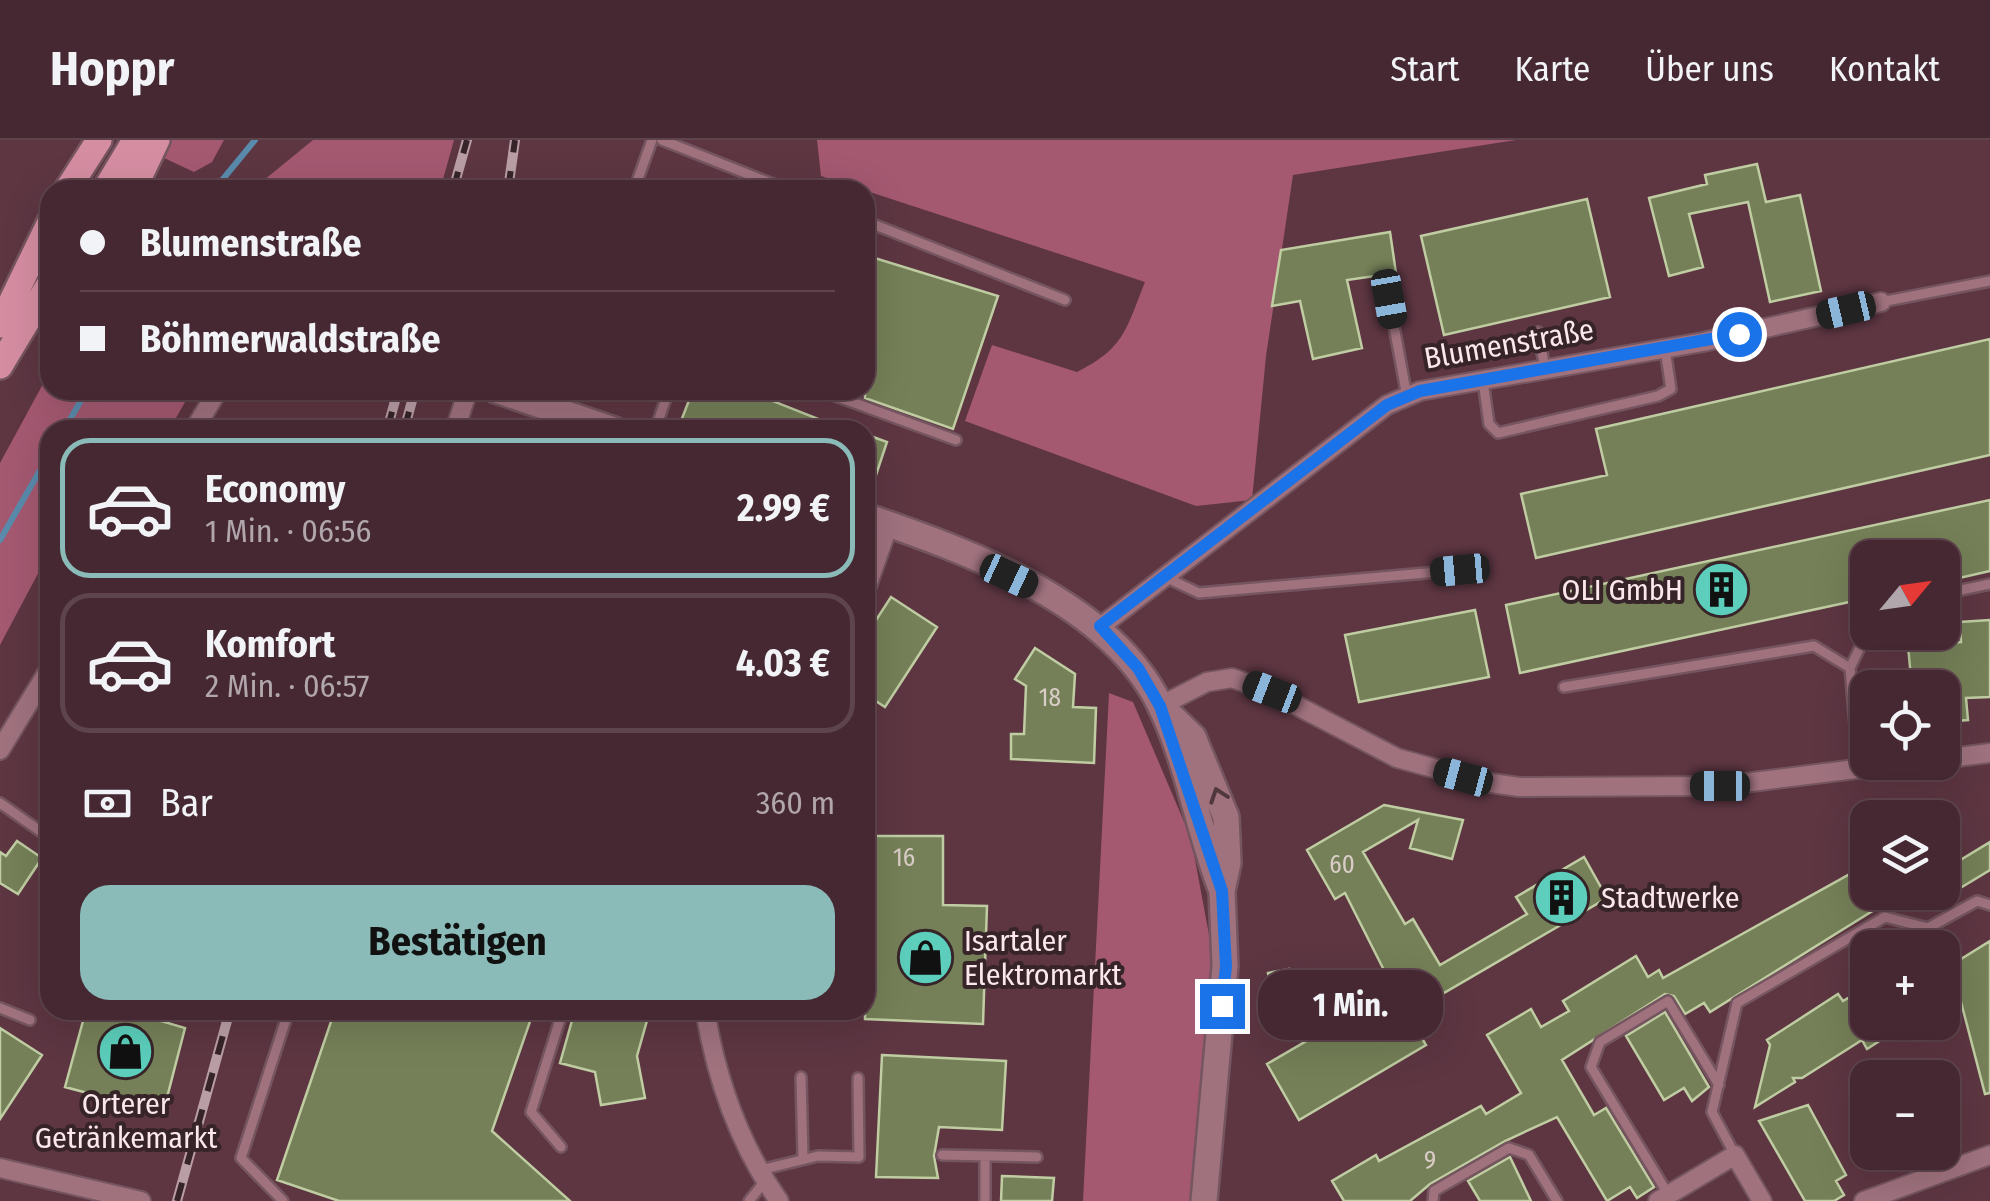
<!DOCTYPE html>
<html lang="de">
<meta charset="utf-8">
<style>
:root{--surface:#462832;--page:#50343e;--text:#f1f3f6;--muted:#b0a6ac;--line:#5e444d;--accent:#8bbbb9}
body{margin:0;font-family:"Fira Sans Condensed",sans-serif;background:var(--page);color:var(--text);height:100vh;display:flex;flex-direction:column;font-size:38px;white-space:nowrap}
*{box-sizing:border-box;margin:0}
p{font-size:32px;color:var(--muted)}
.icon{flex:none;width:55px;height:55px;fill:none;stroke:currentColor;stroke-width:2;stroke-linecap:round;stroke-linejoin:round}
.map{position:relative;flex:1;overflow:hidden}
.side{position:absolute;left:40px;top:280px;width:835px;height:600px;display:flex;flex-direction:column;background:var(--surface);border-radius:30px;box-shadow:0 10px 40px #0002,0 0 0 2px var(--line)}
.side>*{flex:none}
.guide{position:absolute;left:40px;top:40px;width:835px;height:220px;border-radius:30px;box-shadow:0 10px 40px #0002,0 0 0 2px var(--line);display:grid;align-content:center;height:220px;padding:0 40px;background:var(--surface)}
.needle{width:65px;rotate:61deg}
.controls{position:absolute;left:1850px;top:400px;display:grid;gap:20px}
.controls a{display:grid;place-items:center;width:110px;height:110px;border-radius:20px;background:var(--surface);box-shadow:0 10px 40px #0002,0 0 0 2px var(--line);font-size:50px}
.end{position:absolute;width:45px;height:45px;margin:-22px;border:12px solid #1a73e8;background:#fff;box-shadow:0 0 0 5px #fff}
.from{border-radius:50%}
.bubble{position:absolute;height:70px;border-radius:30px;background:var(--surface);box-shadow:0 10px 40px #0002,0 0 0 2px var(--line);font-size:32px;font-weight:700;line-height:70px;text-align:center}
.car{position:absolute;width:30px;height:60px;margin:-30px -15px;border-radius:12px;box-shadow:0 0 8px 2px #0007;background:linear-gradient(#222 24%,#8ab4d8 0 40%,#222 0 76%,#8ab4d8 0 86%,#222 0)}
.guide b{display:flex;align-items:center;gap:35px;height:95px;font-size:38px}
.guide b+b{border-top:2px solid var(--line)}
.guide i{width:25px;height:25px;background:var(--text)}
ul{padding:18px 0 0;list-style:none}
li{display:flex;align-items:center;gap:30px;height:140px;margin:0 20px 15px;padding:0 20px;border:5px solid var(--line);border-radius:30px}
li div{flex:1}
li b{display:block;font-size:38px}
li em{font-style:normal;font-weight:700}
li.active{border-color:var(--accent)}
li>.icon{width:90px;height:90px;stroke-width:1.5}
.pay{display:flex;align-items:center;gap:25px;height:110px;padding:0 40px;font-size:38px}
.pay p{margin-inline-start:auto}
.action{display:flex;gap:20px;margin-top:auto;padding:20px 40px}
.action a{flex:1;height:115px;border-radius:30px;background:var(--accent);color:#111;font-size:40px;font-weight:700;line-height:115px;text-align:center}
header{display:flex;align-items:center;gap:60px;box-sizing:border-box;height:140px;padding:0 50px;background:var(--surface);border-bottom:2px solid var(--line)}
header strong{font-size:48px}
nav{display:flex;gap:55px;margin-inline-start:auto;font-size:35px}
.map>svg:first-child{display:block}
</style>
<header>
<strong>Hoppr</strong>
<nav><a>Start</a><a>Karte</a><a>Über uns</a><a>Kontakt</a></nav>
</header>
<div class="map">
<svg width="1990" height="1061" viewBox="0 0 1990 1061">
<rect width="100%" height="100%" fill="#5d3642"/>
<path fill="#a45971" d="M168,0H224L212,22L194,32L162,17Z
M313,0H454L440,50H252Z
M817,0H1516L1293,35L1266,216L1252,360L1196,366L965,281L992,205L1077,232C1125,208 1126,189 1145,142L821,36Z
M50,231V250H192L169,290H50V411L0,505V323Z
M1109,553L1133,562L1191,698L1212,811L1194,1061H1083Z"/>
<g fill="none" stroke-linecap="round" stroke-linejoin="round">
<path stroke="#5a8bac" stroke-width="6" d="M214,50L255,0
M64,290L87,250
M0,400L50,313"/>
</g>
<path fill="#758058" stroke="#c0cda2" stroke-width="2.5" d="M1757,24L1766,62L1800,55L1821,151L1770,162L1748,62L1689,74L1703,127L1669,136L1649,58L1707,44L1705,35Z
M1587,59L1610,157L1444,195L1421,96Z
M1390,92L1396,133L1347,140L1362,208L1313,219L1300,161L1272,166L1281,110Z
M865,115L998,156L953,289L865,258Z
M1990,199V315L1536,418L1521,354L1607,335L1596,289Z
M693,250H745L846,290H708L681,281Z
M865,294L887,302L868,359H865Z
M1990,360V431L1942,442V418H1868V458L1520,533L1506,465Z
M891,457L937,487L885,567L865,554V497Z
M1475,470L1489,537L1359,562L1345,495Z
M1990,480V557L1966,558L1968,580L1942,582V548H1912L1908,506L1961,502L1960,482Z
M1035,508L1075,534L1073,567L1096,568L1094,623L1011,619V594H1024L1026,546L1015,539Z
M1384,665L1463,680L1452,719L1410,708L1418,680L1363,712L1405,784L1413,779L1440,825L1527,774L1516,757L1584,717L1607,758L1408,874L1426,905L1299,980L1267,924L1394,850L1345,753L1335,759L1307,710Z
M865,696H943V765L987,766L983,884L865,879Z
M1942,699L1957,722L1990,702V730L1942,759Z
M17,701L42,718L18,754L0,743V712L6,716Z
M1868,724V752H1903L1710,872L1704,863L1685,874L1674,856L1665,854L1562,920L1594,975L1606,968L1654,1047L1637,1058L1630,1047L1607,1061L1557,977L1505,1001L1430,1044L1410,1061H1344L1332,1041L1376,1015L1379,1021L1481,966L1486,974L1521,953L1487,895L1531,869L1541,887L1569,871L1563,861L1636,816L1648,837L1659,830L1663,838Z
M1990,801V953L1985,954L1961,862L1948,870L1942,862V819L1956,811L1961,819Z
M1289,829L1298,874L1277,878L1268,833Z
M1868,846V882H1909L1867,909L1862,900L1802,938H1793L1795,942L1755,967L1770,905L1767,900L1838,854L1843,861Z
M86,870H124L185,888L163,973L65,947Z
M335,870H534L492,991L570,1061H339L277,1040Z
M575,870H650L637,916L645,958L601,965L595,932L560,923Z
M1665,872L1709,947L1692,961L1684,948L1664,960L1626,896Z
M0,888L42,915L0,979Z
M882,915L1006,921L1002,990L939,987L934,1016L938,1038L876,1037Z
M1808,965L1846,1035L1836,1041L1844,1055L1834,1061H1805L1759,981Z
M1510,1017L1531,1061H1480L1468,1041Z
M1002,1036L1054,1038L1052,1061H1001Z"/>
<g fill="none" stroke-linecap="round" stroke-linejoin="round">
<defs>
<path id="lane" d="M662,0L788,50
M634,50L652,0
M865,81L1065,160
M1389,159L1407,257
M1881,162L1990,141
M1538,192L1545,228
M1483,241L1489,284L1498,293L1658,256L1671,249L1665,209
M819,250L956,300
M655,290L669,250
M1167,438L1199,453L1460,430
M1942,454L1990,444
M1850,528L1868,491
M1564,547L1814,506L1850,528L1859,629
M0,663L50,698
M0,868L30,880
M801,937L803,1018
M561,1007L531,972L563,870
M942,1015L1037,1017
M1735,1015L1712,972L1737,863L1885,777L1928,788L1977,761L1990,765
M760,1030L818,1016L859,1017L858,938
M1668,1054L1591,927L1600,902L1668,861L1719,945
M283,1061L241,1018L289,870
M749,1061L765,1041
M985,1061V1016
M1433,1061L1434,1051L1509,1008L1529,1015L1557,1061"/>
<path id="street" d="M194,290L218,250
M455,290L468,250
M865,452L889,384
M1100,487L1387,265L1420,251L1703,202L1881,162
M1160,566L1207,542L1232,538L1271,552L1397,618L1484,642L1519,647L1720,646L1912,622
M0,610L50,528
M1942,619L1990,613
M705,870C716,938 739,1004 779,1061
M0,1028L141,1061
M1658,1061L1735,1015L1762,1061
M1864,1061L1990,1015"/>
<path id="secondary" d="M496,250L614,290
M865,376C967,411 1108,461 1159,563C1188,621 1198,691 1222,751
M1164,569L1193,597L1226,677L1228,723L1222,751L1225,826L1204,1061"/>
<path id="primary" d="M67,50L99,0
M105,50L135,0
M141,50L138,40L157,0
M0,185L50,82
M0,226L50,143"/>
</defs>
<use href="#lane" stroke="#75555f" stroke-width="14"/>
<use href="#street" stroke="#75555f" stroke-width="22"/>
<use href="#secondary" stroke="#75555f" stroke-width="30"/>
<use href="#primary" stroke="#75555f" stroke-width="30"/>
<use href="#lane" stroke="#9f727e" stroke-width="9"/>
<use href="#street" stroke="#9f727e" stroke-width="18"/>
<use href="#secondary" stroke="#9f727e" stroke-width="25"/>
<use href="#primary" stroke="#d58da2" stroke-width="25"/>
<defs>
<path id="rail" d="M453,50L467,0
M508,50L515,0
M387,290L398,250
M404,290L415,250
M177,1061L230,870"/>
</defs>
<use href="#rail" stroke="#ba9ea6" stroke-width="10"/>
<use href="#rail" stroke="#362429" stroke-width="6" stroke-dasharray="19" stroke-linecap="butt"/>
</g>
<defs><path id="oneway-chevron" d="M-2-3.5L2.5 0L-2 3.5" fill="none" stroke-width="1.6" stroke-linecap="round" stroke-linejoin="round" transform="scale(2.5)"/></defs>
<use stroke="#50383e" href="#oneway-chevron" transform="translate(1218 655) rotate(-109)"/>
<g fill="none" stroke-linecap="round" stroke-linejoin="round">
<path stroke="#1a73e8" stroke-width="12" d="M1222,866L1226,826L1222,751L1160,566L1138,528L1100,486L1387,265L1420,251L1739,194"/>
</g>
<defs>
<symbol id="building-disc" viewBox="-11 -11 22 22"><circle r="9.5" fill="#5ccebb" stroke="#362429"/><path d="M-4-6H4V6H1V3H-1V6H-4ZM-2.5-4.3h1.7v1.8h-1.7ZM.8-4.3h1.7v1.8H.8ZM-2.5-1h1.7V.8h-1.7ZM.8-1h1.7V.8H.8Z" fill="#111"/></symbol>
<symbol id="shop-disc" viewBox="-11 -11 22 22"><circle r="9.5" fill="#5ccebb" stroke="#362429"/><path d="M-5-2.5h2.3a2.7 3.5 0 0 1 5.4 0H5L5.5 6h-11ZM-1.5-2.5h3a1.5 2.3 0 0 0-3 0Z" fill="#111"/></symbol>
</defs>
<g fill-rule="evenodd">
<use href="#building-disc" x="1690" y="418" width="63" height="63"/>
<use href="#building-disc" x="1530" y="726" width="63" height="63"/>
<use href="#shop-disc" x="894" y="786" width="63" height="63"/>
<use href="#shop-disc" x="94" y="880" width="63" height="63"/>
</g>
<g text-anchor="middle" stroke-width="8" stroke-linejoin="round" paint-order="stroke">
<g font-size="25" fill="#dacdc7">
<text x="1050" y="566">18</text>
<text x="904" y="726">16</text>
<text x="1342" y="733">60</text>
<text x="1430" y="1029">9</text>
</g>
<g font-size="30" fill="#fce7ec" stroke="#362429">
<text transform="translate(1509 204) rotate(-10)" y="10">Blumenstraße</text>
</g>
<g font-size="30" fill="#fce7ec" stroke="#362429" text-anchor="start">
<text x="1683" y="460" text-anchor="end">OLI GmbH</text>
<text x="1601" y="768">Stadtwerke</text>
<text x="964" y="811">Isartaler<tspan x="964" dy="34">Elektromarkt</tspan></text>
<text x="126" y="974" text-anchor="middle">Orterer<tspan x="126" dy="34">Getränkemarkt</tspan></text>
</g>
</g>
</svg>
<div class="controls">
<a><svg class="needle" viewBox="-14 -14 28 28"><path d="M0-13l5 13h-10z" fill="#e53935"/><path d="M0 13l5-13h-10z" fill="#b0a6ac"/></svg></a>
<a><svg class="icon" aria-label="locate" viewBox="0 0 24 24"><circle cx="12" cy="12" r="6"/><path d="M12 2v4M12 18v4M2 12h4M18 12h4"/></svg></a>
<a><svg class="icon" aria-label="layers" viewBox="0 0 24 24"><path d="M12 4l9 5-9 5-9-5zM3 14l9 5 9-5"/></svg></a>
<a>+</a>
<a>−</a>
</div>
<i class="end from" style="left:1739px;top:194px"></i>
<i class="end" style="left:1222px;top:866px"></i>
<div class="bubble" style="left:1258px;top:830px;width:185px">1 Min.</div>
<i class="car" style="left:1389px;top:159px;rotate:170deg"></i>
<i class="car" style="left:1846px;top:170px;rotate:257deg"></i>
<i class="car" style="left:1460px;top:430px;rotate:265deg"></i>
<i class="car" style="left:1009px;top:436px;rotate:115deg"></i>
<i class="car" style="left:1272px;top:552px;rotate:291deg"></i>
<i class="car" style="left:1463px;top:637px;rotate:285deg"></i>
<i class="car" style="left:1720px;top:646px;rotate:270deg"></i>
<div class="guide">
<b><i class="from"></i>Blumenstraße</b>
<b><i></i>Böhmerwaldstraße</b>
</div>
<section class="side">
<ul>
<li class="active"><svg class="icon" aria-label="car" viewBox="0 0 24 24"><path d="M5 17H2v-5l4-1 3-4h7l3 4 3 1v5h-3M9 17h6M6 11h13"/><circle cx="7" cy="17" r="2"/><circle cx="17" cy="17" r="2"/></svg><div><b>Economy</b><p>1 Min. · 06:56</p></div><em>2.99 €</em></li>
<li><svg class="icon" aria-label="car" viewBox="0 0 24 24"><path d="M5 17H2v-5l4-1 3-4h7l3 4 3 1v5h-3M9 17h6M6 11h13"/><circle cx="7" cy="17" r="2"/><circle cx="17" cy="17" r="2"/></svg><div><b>Komfort</b><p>2 Min. · 06:57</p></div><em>4.03 €</em></li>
</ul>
<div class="pay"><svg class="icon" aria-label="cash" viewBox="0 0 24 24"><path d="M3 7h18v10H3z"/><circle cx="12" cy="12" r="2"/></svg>Bar<p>360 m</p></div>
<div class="action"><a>Bestätigen</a></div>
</section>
</div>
